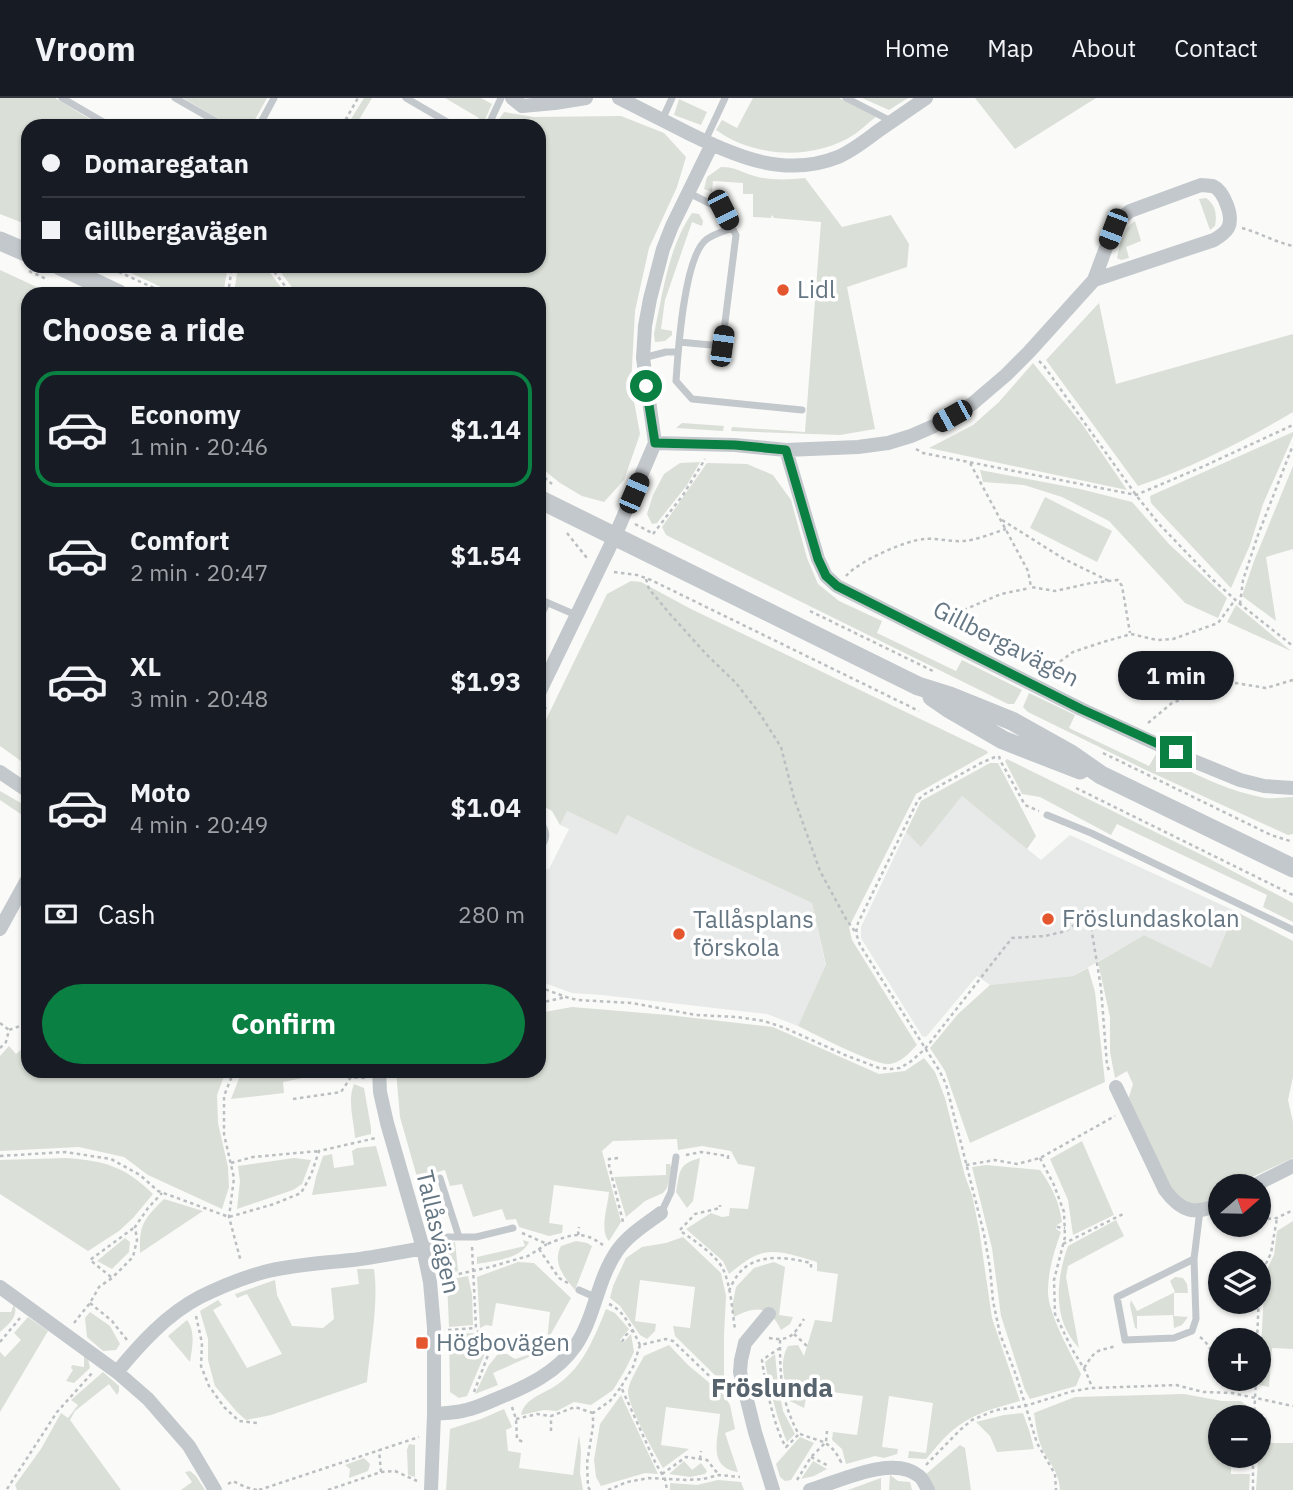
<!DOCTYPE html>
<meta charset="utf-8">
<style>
:root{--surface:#171b24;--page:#242831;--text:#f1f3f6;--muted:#9ea1a6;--line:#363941;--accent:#0b8043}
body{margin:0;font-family:"IBM Plex Sans",sans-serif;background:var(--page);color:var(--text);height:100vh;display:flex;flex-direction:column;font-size:26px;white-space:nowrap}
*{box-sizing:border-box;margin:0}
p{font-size:23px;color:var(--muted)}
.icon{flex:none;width:38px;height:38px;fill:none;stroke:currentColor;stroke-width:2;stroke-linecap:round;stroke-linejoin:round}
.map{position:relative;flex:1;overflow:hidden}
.details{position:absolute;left:21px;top:189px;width:525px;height:791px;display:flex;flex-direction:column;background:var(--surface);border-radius:21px;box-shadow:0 2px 5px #0004}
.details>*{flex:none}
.hud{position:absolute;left:21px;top:21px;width:525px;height:154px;border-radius:21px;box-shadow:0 2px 5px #0004;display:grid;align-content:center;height:154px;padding:0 21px;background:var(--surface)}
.needle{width:46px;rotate:70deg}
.buttons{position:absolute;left:1208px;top:1076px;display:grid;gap:14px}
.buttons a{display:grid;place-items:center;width:63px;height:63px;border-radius:50%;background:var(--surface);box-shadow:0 2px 5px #0004;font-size:35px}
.end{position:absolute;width:32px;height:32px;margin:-16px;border:9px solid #0b8043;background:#fff;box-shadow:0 0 0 4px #fff}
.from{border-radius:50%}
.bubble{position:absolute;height:49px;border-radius:24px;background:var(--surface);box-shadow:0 2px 5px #0004;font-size:23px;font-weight:700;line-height:49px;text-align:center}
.car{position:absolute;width:21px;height:42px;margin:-21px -10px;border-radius:9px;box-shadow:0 0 5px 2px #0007;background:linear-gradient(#222 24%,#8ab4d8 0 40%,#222 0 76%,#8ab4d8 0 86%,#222 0)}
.hud b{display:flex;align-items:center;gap:24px;height:66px;font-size:26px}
.hud b+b{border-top:2px solid var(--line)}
.hud i{width:18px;height:18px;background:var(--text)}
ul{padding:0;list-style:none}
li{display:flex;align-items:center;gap:21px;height:116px;margin:0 14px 10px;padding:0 7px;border:4px solid transparent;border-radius:21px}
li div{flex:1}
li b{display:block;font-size:26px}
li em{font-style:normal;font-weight:700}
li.active{border-color:var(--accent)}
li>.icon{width:63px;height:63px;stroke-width:1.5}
h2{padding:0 21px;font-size:32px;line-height:84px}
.pay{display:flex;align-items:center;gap:18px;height:77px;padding:0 21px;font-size:26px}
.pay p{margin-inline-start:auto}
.primary-button{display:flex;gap:14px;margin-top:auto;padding:14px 21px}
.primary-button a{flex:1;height:80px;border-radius:42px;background:var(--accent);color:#fff;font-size:28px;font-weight:700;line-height:80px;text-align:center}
header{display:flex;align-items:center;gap:42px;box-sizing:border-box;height:98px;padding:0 35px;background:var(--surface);border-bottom:2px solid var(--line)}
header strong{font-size:33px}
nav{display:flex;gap:38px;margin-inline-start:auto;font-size:24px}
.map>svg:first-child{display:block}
</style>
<header>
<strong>Vroom</strong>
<nav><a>Home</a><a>Map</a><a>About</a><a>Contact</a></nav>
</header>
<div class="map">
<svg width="1293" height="1392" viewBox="0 0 1293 1392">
<rect width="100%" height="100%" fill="#fafaf8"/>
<path fill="#e8e9e9" d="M962,698L1041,762L1070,737L1235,813L1211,871L1144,837L1073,878L990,887L977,878L926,939L922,938L861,840V829L906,734L921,748Z
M567,713L617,737L627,717L691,749L812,805L826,869L798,928L767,916L602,897L572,895L539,883V772L549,771L569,731L560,727Z"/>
<path fill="#dadfd7" d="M0,0H55L101,28H28V127L0,116Z
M183,0H267L253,25L245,28H231Z
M364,0H372L357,25L351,21Z
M445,0H481L492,6L482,28H475L479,20Z
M753,0H839L876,19C869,24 862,31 855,36C814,63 755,60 716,32L722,22L737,30Z
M862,0H908L889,12Z
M975,0H1096L1015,51Z
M679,1L707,14L701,27L674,17Z
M504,14L534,19L621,18L664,35L686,59L677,89L649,150L635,213L631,287L640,336L624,382L604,404L582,398L560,385L539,368V196H297L276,168H539V28H494Z
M721,69C734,69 737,72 748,76C767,83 786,82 805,80L842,129L891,117L909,146L907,169L847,189L875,331L840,337L731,333L732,329L805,334L821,124L774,120L772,117L771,120L753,119V96H743V85L713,83L712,94L704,91L707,79Z
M1206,100C1216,107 1217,117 1215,128L1210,132L1199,101Z
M692,115L699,116L703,123L702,128L692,124L665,202L661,231L672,233V237L665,243L655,244L654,236C663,195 668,150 692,115Z
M1135,123L1141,143L1126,149L1129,160L1121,162L1117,160C1120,146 1122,131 1135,123Z
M116,168H228L223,196H176Z
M238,168H265L286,196H234Z
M0,172L52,196H28V668L0,648Z
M1099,205L1116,286L1293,236V314C1244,343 1193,369 1138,388L1046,262Z
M1033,265L1082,326L1127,392L929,350L973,327L999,304Z
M682,325L724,328L723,333L676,330Z
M1293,334V338L1263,406L1250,447L1231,490L1151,405L1150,398Z
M700,364L687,387L657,425L652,426L647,416L653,397L664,376L680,365Z
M707,365L747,366L773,377L791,402L807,460L818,486L839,503L882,523L877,535L956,573L962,562L1022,592L1014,606H1008L666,437L662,429Z
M1293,368V451L1266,459L1276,523L1242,498L1254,463Z
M980,372L1080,391L1132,404L1169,446L1227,500L1218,520L1185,505L1109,423L1062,399L1024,387L983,384Z
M1045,399L1112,433L1097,464L1030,430Z
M631,483L641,484L691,511L987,653L988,655L916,696L849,829L852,842L917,947C909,955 902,964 890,966C875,968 815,936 798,928L826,867L812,805L691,749L627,717L617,737L567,713L560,727L552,713L539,706V636L607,496Z
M1236,507L1291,553L1227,524Z
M1029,595L1075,617L1069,630L1149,668L1156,656C1190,674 1226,693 1265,700C1274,701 1284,699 1293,699V736L1288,737L1148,673L1028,614L1023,609Z
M1007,661L1206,759L1293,805V824L1263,809L1267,797L1117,726L1111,737L1040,699L1022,696L1005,663Z
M990,665H998L1036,738L1027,751L962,698L921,749L906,734L921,703Z
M0,693L28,709V721L0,702Z
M1235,813L1293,843V979L1288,1002L1293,1024V1060L1233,1088H1220V1096L1203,1105L1186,1107L1174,1097L1128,1002L1133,986L1127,973L1115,980L1110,954V919L1098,864L1144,837L1211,870Z
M1088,870L1095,894L1105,984L970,1045L945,973L930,950L958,916L990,887L1073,878Z
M572,909L668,917L773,929L879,976L905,973L924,960L935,974L945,1000L965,1078L972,1097L979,1131L992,1220L1020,1303C996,1310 973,1315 953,1332C943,1340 935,1351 926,1361L908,1360L909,1353L926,1355L933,1305L889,1298L882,1349L898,1351L897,1356L884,1360L875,1358L846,1366L842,1351L832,1342L833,1334L857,1337L863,1298L808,1291L804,1310L790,1303C785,1284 778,1265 788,1248L798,1247L804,1258L815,1222L832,1224L838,1176L817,1173V1164C799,1159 776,1149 757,1157C747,1161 738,1169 729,1176L723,1163L686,1131L711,1115L722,1119L729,1118L730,1110L748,1111L755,1069L738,1066L731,1053L702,1048L678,1052L677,1041L613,1043L602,1053L621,1124L609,1143C599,1132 608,1108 609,1094L554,1087L549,1125L563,1127L562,1135L549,1138L519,1129L516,1121L506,1122L502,1111L473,1119L462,1086L450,1088L445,1072L417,1079L400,1019L396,973H539V915Z
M28,946V973H226L217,997L218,1025L228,1069L229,1089L222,1111L148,1077L124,1059L79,1049L0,1053V958L9,948L16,956Z
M242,973H317L318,977L283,984L284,995L231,1001Z
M354,986L364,990L371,1030V1036L355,1040C354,1022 347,1004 354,986Z
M1082,1043L1114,1117L1073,1137L1068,1102L1050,1061Z
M376,1048L387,1088L312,1097L316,1079L323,1058L332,1056L334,1070L354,1067L352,1053L357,1050Z
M66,1060C105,1063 124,1068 153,1096L133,1120L119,1133L88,1153L0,1096V1062Z
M294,1060L311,1062L302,1086L293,1092L237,1111L240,1083L238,1068Z
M700,1060L693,1103L687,1110L676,1094C680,1073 678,1066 700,1060Z
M666,1066H670L672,1073L667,1090L663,1095L645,1103L626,1119L614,1079L666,1077Z
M986,1067L1040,1072C1052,1089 1059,1103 1062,1124L1057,1127L1056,1131L1061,1134C1054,1153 1048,1173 1048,1194C1048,1215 1071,1256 1081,1276L1076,1288L1030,1301L1025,1292L1001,1218L992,1150L972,1069Z
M164,1101L203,1113L140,1155C139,1126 144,1121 164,1101Z
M1116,1122L1124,1138L1068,1168L1066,1179L1079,1250C1052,1222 1056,1182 1068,1148Z
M1293,1123V1251L1272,1250L1269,1289L1259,1287L1264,1194L1268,1169L1274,1157L1277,1133Z
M683,1139L721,1175L726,1198L724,1237V1286L675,1238L673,1228L690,1230L695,1189L640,1182L635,1223L656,1226L655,1233L647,1241L640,1237L620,1208L610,1200L613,1188L626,1160L642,1149L666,1145Z
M125,1140L130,1144L129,1154L112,1171L97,1163Z
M523,1142L529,1144C521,1161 494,1163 477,1166V1159L525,1148Z
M576,1143L587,1145L592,1148L575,1192C564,1179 552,1165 561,1148Z
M455,1144L458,1173L445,1177L437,1147Z
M518,1164L534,1165L571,1200L547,1243L550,1214L496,1205L492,1228L486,1227L480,1230L477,1179Z
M774,1164L785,1169L779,1217L793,1219L790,1226L781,1232C769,1208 757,1207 734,1219L732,1209L736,1189L754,1170Z
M357,1171H374C379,1205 370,1249 367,1284L271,1317L246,1322L237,1314L215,1288L208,1262V1241L200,1213L218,1202L222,1207L213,1212L247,1270L282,1256L247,1196L237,1200L235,1196L275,1182L277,1197L292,1228L323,1230L334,1221L331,1190L359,1186Z
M468,1178L472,1196L473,1227L449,1229L447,1182Z
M1175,1179L1183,1180L1187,1186L1188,1195H1174V1218L1188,1219L1182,1227L1174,1230L1173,1217L1137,1218V1231L1135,1230L1130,1207L1131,1202L1137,1213L1175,1194L1170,1183Z
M14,1206C19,1218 9,1226 0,1234V1214H11Z
M606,1211L615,1215L629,1231L620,1242L623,1245L631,1236L634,1254L624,1274L613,1292L591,1307L574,1304L557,1313L544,1312L521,1317C525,1299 545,1296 558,1286C583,1269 595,1238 606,1211Z
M90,1214L110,1228L120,1246L116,1252L103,1253L87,1239L85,1220Z
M28,1219L48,1233L0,1314V1254L5,1259L21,1242L14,1235Z
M187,1222C196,1234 192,1250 190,1264L168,1238Z
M474,1235L486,1253L467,1298L459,1300L450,1294L449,1236Z
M669,1247L688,1267L724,1297L730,1307L735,1331L725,1335L738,1374C706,1369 719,1339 720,1316L666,1309L661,1347L689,1351L663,1370C655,1356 628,1308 628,1294C628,1285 640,1266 644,1258Z
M498,1256H507L515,1261L528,1257L531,1258L493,1275L498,1287L475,1296L489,1267Z
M775,1256L778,1287L783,1313L795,1336L787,1344C776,1318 770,1292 765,1264Z
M84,1257L88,1260L90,1270L74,1285L66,1283L73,1272L71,1270L72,1267L84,1269Z
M103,1274L119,1288V1293L117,1297L109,1286L75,1313L70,1322L121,1392H17L15,1387L41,1351L61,1315L68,1320L78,1307L71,1302Z
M1184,1296L1222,1303H1241L1249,1310V1319L1220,1320V1358H1231V1376H1250L1249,1392H1060C1059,1373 1049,1365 1042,1350C1037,1339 1036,1327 1034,1315L1075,1299Z
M621,1297L658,1376L645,1375L601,1388L596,1379L594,1362L600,1326Z
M504,1311L512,1329L506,1332L508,1353L521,1355L519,1370L573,1377L579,1337L581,1353L580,1375L583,1392H446L450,1331L481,1321Z
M1023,1315L1030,1335L1034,1351L997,1354L990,1338L976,1324L1004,1317Z
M1261,1318L1267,1320L1270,1345H1293V1392H1256Z
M800,1339L814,1345L791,1382L785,1383L780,1379L776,1366Z
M409,1346L415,1347V1379L408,1377L407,1352Z
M960,1347L965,1350L971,1392H933L925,1377Z
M364,1360L370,1366L368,1373L349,1380L350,1371L345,1367Z
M684,1363L692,1372L701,1365L707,1373L705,1376L690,1379L669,1376Z
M813,1363L827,1371L814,1378L801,1381Z
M190,1373L196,1378L205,1392H181L192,1384L185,1374Z
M890,1377L898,1383L910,1384L912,1392H889Z
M881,1380V1392H848Z
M718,1382L741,1384L744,1392H670V1385L697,1387Z"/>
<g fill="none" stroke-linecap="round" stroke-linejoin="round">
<path stroke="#bbbfc2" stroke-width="2.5" stroke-dasharray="3.5 3.5" stroke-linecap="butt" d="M347,21L359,28
M342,28L358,0
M1242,130C1260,135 1275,144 1293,148
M106,168L167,196
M270,168L291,196
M29,173L48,182
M228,196L232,168
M1039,263L1044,268L1136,397L1159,426L1212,481L1240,506L1293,548
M916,351L923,355L1136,397L1202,369L1293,327
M970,365L1028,473L1031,489L1055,493L1091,485L1118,482L1122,488L1130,535
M539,375L552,386
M1002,422L1064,461L1109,483
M635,426L654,436
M567,435L587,460
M653,436L683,397L705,361
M614,474L637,477L651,482L919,613
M846,478C859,463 906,442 925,441C938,440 951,444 964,443C977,442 993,435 1006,431
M646,481L649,491L670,516L706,556L736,585L760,616L781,649L794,700L820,773L846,821L856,835
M1240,506L1243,482L1258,437L1293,347
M810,513L933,573
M938,523L1001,496L1030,490
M1043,576L1073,554L1100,545L1131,536L1157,542L1173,541L1218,525L1235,502
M539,624L546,609
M1148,625L1172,605L1229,584L1266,590L1293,582
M1103,655L1271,737L1293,744
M999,658L1000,662L1025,707L1039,713
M995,659L981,665L923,697L918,702L858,825L856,835L860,847L939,972L946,986L984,1136L990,1170L993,1203L1000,1236L1016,1277L1037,1345L1055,1376L1056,1392
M1076,690L1293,797
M539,889L566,899L577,902L632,905L696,917L737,919L764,923L785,930L845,957L879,970L891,971L900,970L910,964L925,951L1012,840L1045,838L1066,833L1089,816L1101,890L1107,967L1110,975
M539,905L566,899
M0,925L9,932
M0,950L6,944L9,932L28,925
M234,973L224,998V1036L234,1080L229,1119L241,1164
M335,973L345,979L365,980
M293,1001L341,994L351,979
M686,1057L701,1054L728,1058V1064
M0,1058L65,1054L111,1061L140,1077L158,1093L229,1119L274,1106L301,1095L311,1077L319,1053L376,1040
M618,1060L609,1061V1067L623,1124
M1040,1060L1054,1087L1064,1114L1065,1139L1054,1182L1055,1216L1072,1251L1086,1274L1092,1289
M231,1065L253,1059L319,1053
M966,1067L995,1062L1017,1066L1040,1060L1115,1018
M1258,1111L1267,1121L1277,1120L1293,1112
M1057,1129L1065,1130
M680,1132L695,1116L720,1110V1107
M682,1134C696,1144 715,1156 723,1171C731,1188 732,1212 735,1231
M522,1135L547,1146C571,1137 581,1131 603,1147
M578,1137L579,1129
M1063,1146L1123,1116
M472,1149L476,1230L490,1252
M539,1151L559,1180L568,1185
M111,1179L90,1162L135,1129
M445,1179L490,1169L528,1158L547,1146
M729,1193C731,1188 734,1182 737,1178C754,1154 786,1159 811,1165V1172
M90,1205L112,1223L127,1242
M609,1206C625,1213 633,1233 640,1247L666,1241L673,1243L725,1293L730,1292
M196,1218L202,1245L201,1268L209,1288L224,1309L239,1323L257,1325
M74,1225L90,1205L99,1189L112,1180L133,1159L137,1142L135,1129L148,1110L162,1095
M448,1232L476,1230
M794,1236L807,1248
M1200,1239C1211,1247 1212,1258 1220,1269
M769,1240C789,1244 794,1237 804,1221
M780,1242C780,1278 781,1303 798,1335C821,1345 829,1340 841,1364H838
M1257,1242L1259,1197L1263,1172L1271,1155L1277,1120
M0,1244L20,1220
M622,1244L626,1237L633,1232
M640,1247L633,1269L621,1289L656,1366L665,1381L667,1392
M780,1250L762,1262C765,1285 774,1330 786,1349L799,1336
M1084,1270C1097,1250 1095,1254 1116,1248
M1230,1281L1232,1295
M474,1294L490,1252C508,1250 525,1250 542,1260
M512,1309L516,1321L517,1341L523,1344
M1254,1320L1256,1281
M516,1321L537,1316L551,1318L575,1309L593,1315
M551,1333V1318
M811,1359L829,1368
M700,1361L701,1353
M926,1367L960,1332L972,1322L996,1312L1025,1308L1073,1293L1092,1290L1176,1287L1203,1294L1232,1295L1293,1308
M381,1374L395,1373L417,1383
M662,1376L686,1359L707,1362L719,1377
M797,1382L811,1359L826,1344L827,1333
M228,1386L233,1383L245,1389L257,1392
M7,1391L57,1314L93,1274
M259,1392L419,1339
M328,1392L381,1374L379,1352
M590,1392L588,1389L587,1365L593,1328V1315L610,1303L621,1289
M608,1392L627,1384L649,1380L687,1382L703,1381L719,1377L740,1379
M1253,1392V1358"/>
<path stroke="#c3c8cc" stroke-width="7" d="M62,0L110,28
M175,0L224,28
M406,0L454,28
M846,0L891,23
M662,22L672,0
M259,28L274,0
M488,28L501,0
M705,43L725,0
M732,130C724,133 714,136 707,141C684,157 678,254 676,283L692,301L802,312
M679,244L722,248L736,137L723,112L689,95
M643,260L666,254H678
M539,501L576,517
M539,521L547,505
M1047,717L1091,735L1293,832
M539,722C548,734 548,740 539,751
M440,1080L459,1139
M661,1115L671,1094L676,1059
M422,1146L448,1139H476L513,1130
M1194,1161L1117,1199L1125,1242L1174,1240L1192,1233L1196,1221L1194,1161L1200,1112
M579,1192L597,1200"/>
<path stroke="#c3c8cc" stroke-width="14" d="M512,0L522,8L555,5L586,0
M619,0C643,12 666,24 690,36C737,59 786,80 838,59C852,53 865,43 878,33C894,22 910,11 926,0
M655,345L643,260L645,228L650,201L663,151L672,128L712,46
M786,352L818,461L826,478L837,488L1081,611L1196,664L1240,682L1264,688L1293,690
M539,595L615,438L655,345L735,347L786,352L858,349L888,345L911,338L934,328L972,306L1006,277L1029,254L1094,182L1113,131L1121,120L1130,113L1201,87C1203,87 1211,88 1213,88C1224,93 1234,119 1228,130C1225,135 1219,139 1214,142L1094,182
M0,674L28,693
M0,831L28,780
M379,973L380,994L387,1025L423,1150L430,1184L434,1230V1316L431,1392
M1116,989L1165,1092C1181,1114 1196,1118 1220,1105
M1253,1088L1293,1068
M0,1189L117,1274L148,1301L189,1348L215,1392
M769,1216L745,1245L741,1262L740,1274L755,1334L773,1392
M117,1274C140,1246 167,1216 200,1199C220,1189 242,1180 264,1174C295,1166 328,1165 360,1161C381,1158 402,1154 423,1150
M434,1316C445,1315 456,1315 466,1312C476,1310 487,1305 496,1301C526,1289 557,1275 576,1247C595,1219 597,1182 617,1153C627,1138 646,1126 661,1115
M810,1392C838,1384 893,1356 919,1378C923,1381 926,1388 928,1392"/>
<path stroke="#c3c8cc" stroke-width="19" d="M0,143L28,155
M60,168L119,196
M539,401L918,588L950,598L1012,623L1071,656L1101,677L1293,770
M932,599L948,610L1003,642L1080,672"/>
</g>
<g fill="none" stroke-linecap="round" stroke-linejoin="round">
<path stroke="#0b8043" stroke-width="9" d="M646,288L655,345L735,347L786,352L818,461L826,478L837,488L1081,611L1176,654"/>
</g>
<g fill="#e4572e" stroke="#fff" stroke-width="2.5">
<circle cx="783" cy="192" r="7"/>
<circle cx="1048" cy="821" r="7"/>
<circle cx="679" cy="836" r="7"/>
<rect x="415" y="1238" width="14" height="14" rx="3.5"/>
</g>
<g text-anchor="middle" stroke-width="7" stroke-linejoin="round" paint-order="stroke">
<g font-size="24" fill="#657683" stroke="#fff" text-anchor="start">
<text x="797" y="200">Lidl</text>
<text x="1062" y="829">Fröslundaskolan</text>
<text x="693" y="830">Tallåsplans<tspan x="693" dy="28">förskola</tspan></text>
<text x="436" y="1253">Högbovägen</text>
</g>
<g font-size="24" fill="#657683" stroke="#fff">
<text transform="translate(1006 546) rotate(27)" y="8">Gillbergavägen</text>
<text transform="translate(438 1134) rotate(77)" y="8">Tallåsvägen</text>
</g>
<g font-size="26" font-weight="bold" fill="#57646e" stroke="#fff">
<text x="772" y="1299">Fröslunda</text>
</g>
</g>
</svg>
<div class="buttons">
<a><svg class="needle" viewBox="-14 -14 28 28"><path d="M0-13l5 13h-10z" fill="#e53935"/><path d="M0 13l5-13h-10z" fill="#9ea1a6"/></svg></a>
<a><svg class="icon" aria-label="layers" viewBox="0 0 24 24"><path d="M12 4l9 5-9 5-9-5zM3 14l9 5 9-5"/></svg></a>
<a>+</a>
<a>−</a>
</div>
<i class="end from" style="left:646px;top:288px"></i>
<i class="end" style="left:1176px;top:654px"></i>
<div class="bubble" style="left:1118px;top:553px;width:116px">1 min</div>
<i class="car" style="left:723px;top:112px;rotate:153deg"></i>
<i class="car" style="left:1113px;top:131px;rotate:201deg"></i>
<i class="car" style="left:722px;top:248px;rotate:8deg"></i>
<i class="car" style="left:952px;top:318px;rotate:241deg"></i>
<i class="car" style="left:634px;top:395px;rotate:23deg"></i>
<div class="hud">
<b><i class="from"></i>Domaregatan</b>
<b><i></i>Gillbergavägen</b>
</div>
<section class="details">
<h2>Choose a ride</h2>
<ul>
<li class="active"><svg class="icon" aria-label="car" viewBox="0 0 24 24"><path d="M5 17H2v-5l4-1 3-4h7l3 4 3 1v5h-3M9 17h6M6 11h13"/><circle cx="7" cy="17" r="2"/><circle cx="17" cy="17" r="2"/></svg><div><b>Economy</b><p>1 min · 20:46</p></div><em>$1.14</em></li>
<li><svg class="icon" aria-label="car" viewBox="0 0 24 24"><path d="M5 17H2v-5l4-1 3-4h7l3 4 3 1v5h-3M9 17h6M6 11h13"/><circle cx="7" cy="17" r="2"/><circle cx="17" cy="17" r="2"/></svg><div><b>Comfort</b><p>2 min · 20:47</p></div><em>$1.54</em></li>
<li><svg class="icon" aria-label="car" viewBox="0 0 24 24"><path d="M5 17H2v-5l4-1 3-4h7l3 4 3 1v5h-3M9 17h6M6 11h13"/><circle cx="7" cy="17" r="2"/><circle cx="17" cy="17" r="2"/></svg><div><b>XL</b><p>3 min · 20:48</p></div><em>$1.93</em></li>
<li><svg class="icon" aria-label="car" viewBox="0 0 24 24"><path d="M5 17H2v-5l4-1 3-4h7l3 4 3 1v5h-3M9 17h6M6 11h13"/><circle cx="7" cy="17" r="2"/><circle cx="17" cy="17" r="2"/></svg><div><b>Moto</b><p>4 min · 20:49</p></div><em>$1.04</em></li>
</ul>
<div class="pay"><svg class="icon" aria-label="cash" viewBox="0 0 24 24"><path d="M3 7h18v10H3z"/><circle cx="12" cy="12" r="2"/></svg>Cash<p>280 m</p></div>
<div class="primary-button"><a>Confirm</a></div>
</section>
</div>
